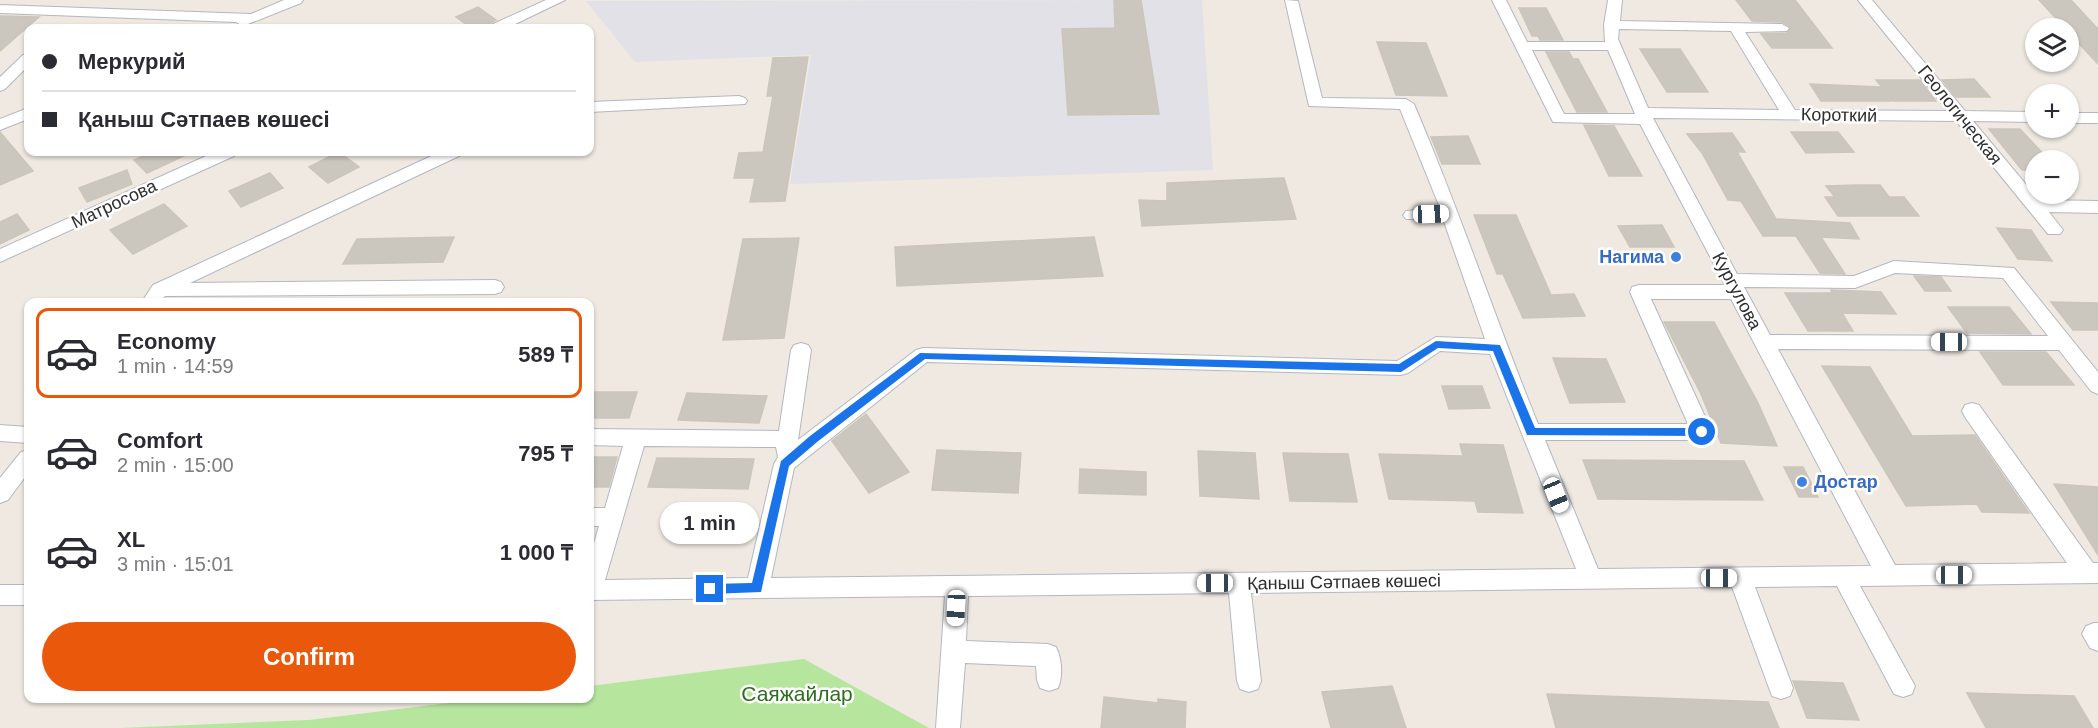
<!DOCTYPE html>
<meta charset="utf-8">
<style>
:root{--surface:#fff;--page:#f7f7f7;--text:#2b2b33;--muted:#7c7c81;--line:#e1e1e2;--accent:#ea580c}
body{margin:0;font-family:Arial,sans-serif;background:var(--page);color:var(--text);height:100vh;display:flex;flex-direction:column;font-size:22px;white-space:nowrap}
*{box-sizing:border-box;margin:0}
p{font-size:20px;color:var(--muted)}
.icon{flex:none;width:33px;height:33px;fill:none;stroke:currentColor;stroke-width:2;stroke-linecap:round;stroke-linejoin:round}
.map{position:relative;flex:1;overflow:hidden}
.details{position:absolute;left:24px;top:298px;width:570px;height:405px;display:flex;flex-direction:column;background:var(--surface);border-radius:12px;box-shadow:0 2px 4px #0004}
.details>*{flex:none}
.hud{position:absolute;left:24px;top:24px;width:570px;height:132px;border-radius:12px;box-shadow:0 2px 4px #0004;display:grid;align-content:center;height:132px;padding:0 18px;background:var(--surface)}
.buttons{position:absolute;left:2025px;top:18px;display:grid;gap:12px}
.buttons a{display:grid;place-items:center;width:54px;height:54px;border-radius:50%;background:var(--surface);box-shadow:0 2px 4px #0004;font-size:30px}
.end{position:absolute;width:27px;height:27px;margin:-14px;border:8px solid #1a73e8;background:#fff;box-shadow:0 0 0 3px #fff}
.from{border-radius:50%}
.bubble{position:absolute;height:42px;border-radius:21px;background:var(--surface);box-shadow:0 2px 4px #0004;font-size:20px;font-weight:600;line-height:42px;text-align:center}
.car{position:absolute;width:18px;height:36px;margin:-18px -9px;border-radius:8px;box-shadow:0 0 4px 2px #0007;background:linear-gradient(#fff 24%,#345 0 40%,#fff 0 76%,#345 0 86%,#fff 0)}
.hud b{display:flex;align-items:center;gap:21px;height:57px;font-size:22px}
.hud b+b{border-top:2px solid var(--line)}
.hud i{width:15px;height:15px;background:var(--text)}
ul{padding:10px 0 0;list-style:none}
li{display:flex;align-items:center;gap:18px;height:90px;margin:0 12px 9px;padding:0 6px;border:3px solid transparent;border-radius:12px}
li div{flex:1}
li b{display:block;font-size:22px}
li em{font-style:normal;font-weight:600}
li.selected{border-color:var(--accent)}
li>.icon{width:54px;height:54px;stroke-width:1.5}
.button{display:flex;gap:12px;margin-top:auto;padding:12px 18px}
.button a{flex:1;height:69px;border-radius:36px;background:var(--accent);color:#fff;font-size:24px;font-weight:600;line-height:69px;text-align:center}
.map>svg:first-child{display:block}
</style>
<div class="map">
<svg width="2098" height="728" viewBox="0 0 2098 728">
<rect width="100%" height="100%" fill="#efe9e1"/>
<path fill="#e3e1e8" d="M1202,0L1213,170L790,184L811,55L635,62L586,1Z"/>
<path fill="#b6e59e" d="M804,659L929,728H121L309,720L481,699H590V686Z"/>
<path fill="#cbc7bf" stroke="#cbc5ba" stroke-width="1.5" d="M1114,0H1141L1159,114L1068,115L1062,29L1115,28Z
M1736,0H1795L1832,48H1772L1761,34L1787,33L1791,27L1782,22L1752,21Z
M2039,0H2071L2098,29V64L2068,32V28H2065Z
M478,7L496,20L481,28H471L456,17Z
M1519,8H1546L1563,40H1540L1538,36H1532Z
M0,16L39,17L0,51Z
M1377,42L1426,43L1447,96L1396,95Z
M1640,49H1680L1708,92H1667Z
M1546,52H1569L1573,59H1578L1607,112H1577Z
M808,57L785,201L750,202L755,178H734L739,153L763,152L773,96H767L773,58Z
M1974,79L1990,97H1956L1942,80Z
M1876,80H1920L1936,101H1893L1891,98V101H1821L1810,84L1882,87Z
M1584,125L1614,126L1642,176H1609Z
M1989,129H2020L2049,160H2036V170H2022Z
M0,132L33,171L0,185Z
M1791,132H1838L1854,152L1806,153Z
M1732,133L1745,152H1737L1776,219L1850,223L1859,239L1821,237L1845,274L1820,273L1796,236H1763L1741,201L1728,200L1702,153L1687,134Z
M1468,136L1480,164H1442L1431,137Z
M154,152H192L147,173L134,160Z
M339,152L359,167L328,183L309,167Z
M127,170L132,184L87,202L79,188Z
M270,173L283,188L241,207L229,191Z
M1284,178L1296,219L1142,226L1139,200L1167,201V183Z
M1858,185H1880L1889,197H1904L1919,216H1838L1825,197H1835L1826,186Z
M164,204L187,226L133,254L110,230Z
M17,214L29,230L0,244V222Z
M1474,215H1516L1551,295L1574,294L1585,316L1523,318L1503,274H1497Z
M1662,225L1674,247H1630L1618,226Z
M1997,228L2031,230L2052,261L2018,259Z
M454,237L443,262L343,264L357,239Z
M1094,237L1103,276L897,286L895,247Z
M799,238L784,338L723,340L743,239Z
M1914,276L1941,277L1951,291H1925Z
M1831,290L1881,292L1896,314L1842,313L1853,331H1808L1785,293H1832Z
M2051,302L2098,303V330H2073Z
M1948,307H2009L2031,334L1967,333Z
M1664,322H1714L1758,403L1777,446L1721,443L1701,394Z
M1980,352H2046L2074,385H2003Z
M1553,358L1606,359L1625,402L1570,403Z
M1822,366L1870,367L1912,436L1975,435L2029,513L1982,512L1977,504L1906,506Z
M1442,386H1482L1490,408L1449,409Z
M590,392H637L629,418H590Z
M687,393L767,396L759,423L678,420Z
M866,414L909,472L869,493L832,441Z
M1460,444L1503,445L1523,513L1478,512L1475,501L1389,499L1379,454L1463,456Z
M937,450L1021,453L1018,493L932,490Z
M1198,451L1255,453L1259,499L1200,496Z
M1283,453L1348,454L1357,502L1290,501Z
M590,457H617L609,487H590Z
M657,458L754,459L748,489L648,487Z
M1583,460L1744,461L1763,500L1598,499Z
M1784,467H1803L1818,497H1799Z
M1080,469L1146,472V495L1079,493Z
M2054,484L2098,487V555Z
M1793,681L1843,683L1859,720L1807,718Z
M1392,686L1406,728H1331L1322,692Z
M1967,693L2074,696L2093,728H1986Z
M1547,694L1768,702L1779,728H1556Z
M1104,697L1158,703V699L1186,702L1185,728H1101Z"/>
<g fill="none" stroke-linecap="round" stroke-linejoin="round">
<defs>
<path id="minor" d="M284,0H303L301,3L243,26L236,22L0,13V5L251,14Z
M546,0H565L507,28H489L491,25Z
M1285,0L1298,1L1322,98L1406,99L1414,104C1459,209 1495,318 1538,424H1688L1630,292L1632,287L1639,285H1725L1640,124L1553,122L1492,0H1506L1527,42H1605L1604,25L1608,0H1622L1620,21L1782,24L1789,28L1787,31L1745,32L1795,110L1948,111L1858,0H1872L1965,111L2036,112V122L1973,121L2039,200L2098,201V213L2049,212L2063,230L2060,234H2048L1956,121L1653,118L1737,274L1854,276L1894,261L2014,268L2098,372V394L2091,391L2059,350L1778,349L1895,565L2067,563L1965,417L1962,411L1965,405L1972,403L1979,405L2093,563H2098V583L1860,586L1915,686L1912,694L1903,697L1894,694L1837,586L1755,587L1793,688L1790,696L1781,699L1772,696L1769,688L1732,587L1251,593L1261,681L1258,689L1249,692L1240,689L1237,681L1229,593L968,596L966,641L1048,644L1056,647C1062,659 1063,676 1058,688L1049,691L1040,688L1037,680L1036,666L965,663L960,728H936L945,596L590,600V557L599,526H590V508H605L623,446L590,445V429L779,431L791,350L794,345L801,343L808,345L811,350L798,440L916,350L923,348L1397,361L1436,337L1485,339L1443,219H1406L1403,215L1406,211L1440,208L1400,109L1309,106ZM1619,29L1731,31L1779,110L1648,108L1618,39ZM1532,50H1608L1635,114H1564ZM1895,273L2003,278L2048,336L1770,335L1744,287L1855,288ZM1651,299H1731L1871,566L1598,569L1545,440H1702L1709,438L1712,432ZM1440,351L1490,354L1576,569L771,578L794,468L927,362L1401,375L1408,373ZM644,446L776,447L778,457L774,464L748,578L605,580Z
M28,54V66L5,89L0,91V77L23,55Z
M739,96L745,98L747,101L745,104L590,112V102Z
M28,108V119L0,130V119Z
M2068,113H2098V123H2068Z
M215,152H236L234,156L0,262V249Z
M440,152H461L459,156L190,283L495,280L501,282L504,287L501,292L495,294L165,296L160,303H141L153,285Z
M0,425L28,427V443L0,441Z
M28,450V473L8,500L0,503V478L21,452Z
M0,585H28V605H0Z
M2094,623H2098V651L2090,648L2082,634L2086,626Z"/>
</defs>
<use href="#minor" stroke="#b4b7c1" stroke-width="2"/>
<use href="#minor" fill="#fff" fill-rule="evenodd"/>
</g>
<path fill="#1a73e8" d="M1436,341L1500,345L1535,428H1702L1707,432L1702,436L1527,435L1493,351L1438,348L1401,372L925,359L817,442L789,466L761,592L710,594L704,589L710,584L752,583L781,461L810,436L920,353L1399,364Z"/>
<g fill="#3f7fe0" stroke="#fff" stroke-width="2">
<circle cx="1676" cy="257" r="6"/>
<circle cx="1802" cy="482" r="6"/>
</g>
<g text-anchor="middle" stroke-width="5" stroke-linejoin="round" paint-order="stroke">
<g font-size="18" fill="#2e2e2e" stroke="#fff">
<text transform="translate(1839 115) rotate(1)" y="6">Короткий</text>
<text transform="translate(1960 115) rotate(51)" y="6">Геологическая</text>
<text transform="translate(114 204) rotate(-25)" y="6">Матросова</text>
<text transform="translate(1737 291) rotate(62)" y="6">Кургулова</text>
<text transform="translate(1344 582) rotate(-1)" y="6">Қаныш Сәтпаев көшесі</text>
</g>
<g font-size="18" font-weight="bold" fill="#366cbe" stroke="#fff" text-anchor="end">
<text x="1664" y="263">Нагима</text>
<text x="1814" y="488" text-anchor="start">Достар</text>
</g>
<g font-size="21" fill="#2c6e1b" stroke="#fff">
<text x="797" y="701">Саяжайлар</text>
</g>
</g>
</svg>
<div class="buttons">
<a><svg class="icon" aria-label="layers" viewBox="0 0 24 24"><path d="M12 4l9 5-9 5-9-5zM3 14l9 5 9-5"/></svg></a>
<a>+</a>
<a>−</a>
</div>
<i class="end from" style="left:1702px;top:432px"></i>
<i class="end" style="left:710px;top:589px"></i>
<div class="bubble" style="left:660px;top:502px;width:99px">1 min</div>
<i class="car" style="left:1431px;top:214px;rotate:88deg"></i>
<i class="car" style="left:1949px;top:342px;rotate:270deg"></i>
<i class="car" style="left:1556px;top:495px;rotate:158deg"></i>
<i class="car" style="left:1954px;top:575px;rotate:90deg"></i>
<i class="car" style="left:1719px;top:578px;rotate:90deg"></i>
<i class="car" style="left:1215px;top:583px;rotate:270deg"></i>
<i class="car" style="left:956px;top:608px;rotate:183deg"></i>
<div class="hud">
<b><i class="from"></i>Меркурий</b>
<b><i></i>Қаныш Сәтпаев көшесі</b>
</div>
<section class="details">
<ul>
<li class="selected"><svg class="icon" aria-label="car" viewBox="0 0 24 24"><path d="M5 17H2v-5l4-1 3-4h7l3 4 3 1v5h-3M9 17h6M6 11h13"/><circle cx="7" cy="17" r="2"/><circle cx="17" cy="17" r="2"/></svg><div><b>Economy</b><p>1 min · 14:59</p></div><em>589 ₸</em></li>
<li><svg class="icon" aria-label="car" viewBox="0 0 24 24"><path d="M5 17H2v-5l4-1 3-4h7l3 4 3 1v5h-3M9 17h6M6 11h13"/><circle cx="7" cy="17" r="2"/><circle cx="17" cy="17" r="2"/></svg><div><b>Comfort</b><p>2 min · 15:00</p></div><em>795 ₸</em></li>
<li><svg class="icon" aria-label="car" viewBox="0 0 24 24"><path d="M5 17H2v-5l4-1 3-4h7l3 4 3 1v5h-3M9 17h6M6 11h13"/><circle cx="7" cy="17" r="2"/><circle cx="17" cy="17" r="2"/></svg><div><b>XL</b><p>3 min · 15:01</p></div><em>1 000 ₸</em></li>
</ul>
<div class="button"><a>Confirm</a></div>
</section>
</div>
